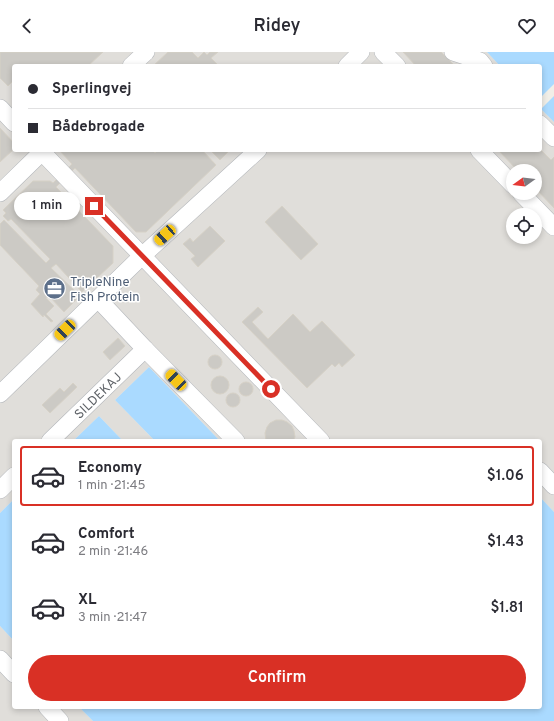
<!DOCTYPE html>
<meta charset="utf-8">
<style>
:root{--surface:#fff;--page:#f7f7f7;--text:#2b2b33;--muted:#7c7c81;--line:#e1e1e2;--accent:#d93025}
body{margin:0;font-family:Overpass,sans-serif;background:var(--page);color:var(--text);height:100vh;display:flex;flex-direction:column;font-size:15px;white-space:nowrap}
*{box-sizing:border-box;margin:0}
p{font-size:13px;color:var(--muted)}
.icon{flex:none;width:22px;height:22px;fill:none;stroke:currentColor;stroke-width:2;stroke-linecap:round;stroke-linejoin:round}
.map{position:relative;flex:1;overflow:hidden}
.drawer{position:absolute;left:12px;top:387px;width:530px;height:270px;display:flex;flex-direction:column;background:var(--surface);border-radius:4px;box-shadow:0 2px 6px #0003}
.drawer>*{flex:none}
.top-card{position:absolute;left:12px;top:12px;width:530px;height:88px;border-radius:4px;box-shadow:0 2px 6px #0003;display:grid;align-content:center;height:88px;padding:0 16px;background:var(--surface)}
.needle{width:26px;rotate:255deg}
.buttons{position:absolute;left:506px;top:112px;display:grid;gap:8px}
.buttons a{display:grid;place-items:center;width:36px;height:36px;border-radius:50%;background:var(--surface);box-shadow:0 2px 6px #0003;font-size:20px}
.end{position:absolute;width:18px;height:18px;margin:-9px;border:5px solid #d93025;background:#fff;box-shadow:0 0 0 2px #fff}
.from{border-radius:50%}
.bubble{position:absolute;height:28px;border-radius:14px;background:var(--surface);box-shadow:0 2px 6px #0003;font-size:13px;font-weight:600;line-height:28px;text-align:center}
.car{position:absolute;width:12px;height:24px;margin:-12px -6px;border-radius:5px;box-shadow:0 0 3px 1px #0007;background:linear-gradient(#f5c518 24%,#345 0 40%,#f5c518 0 76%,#345 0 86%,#f5c518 0)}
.top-card b{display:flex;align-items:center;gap:14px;height:38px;font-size:15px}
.top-card b+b{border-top:1px solid var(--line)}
.top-card i{width:10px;height:10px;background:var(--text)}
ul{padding:7px 0 0;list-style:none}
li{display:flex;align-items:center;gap:12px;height:60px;margin:0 8px 6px;padding:0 8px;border:2px solid transparent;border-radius:4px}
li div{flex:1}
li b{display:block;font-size:15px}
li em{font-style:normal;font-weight:600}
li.current{border-color:var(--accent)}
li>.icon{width:36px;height:36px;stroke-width:1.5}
.action{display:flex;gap:8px;margin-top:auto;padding:8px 16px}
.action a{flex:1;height:46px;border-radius:24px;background:var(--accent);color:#fff;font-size:16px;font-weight:600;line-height:46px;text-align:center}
header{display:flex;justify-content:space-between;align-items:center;height:52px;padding:0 16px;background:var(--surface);font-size:18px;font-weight:600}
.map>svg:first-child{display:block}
</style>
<header><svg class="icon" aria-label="back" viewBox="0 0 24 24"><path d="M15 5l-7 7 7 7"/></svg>Ridey<svg class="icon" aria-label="heart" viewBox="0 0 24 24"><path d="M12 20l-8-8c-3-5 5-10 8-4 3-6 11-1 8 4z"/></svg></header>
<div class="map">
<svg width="554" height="669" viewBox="0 0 554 669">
<rect width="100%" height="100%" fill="#f1efe8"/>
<path fill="#e0deda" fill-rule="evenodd" d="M0,0H487L500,14H14V98H540V56L554,70V460L540,445V389H220L149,315L115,348L155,389H123L99,364L73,389H14V447L0,461ZM513,119H535V141H513ZM513,163H535V185H513Z
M0,574L14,589V655H79L93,669H0Z"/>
<path fill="#aadaff" d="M487,0H554V70L540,56V14H500Z
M149,315L220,389H155L115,348Z
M99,364L123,389H73Z
M540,445L554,460V669H93L79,655H540Z
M14,447V589L0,574V461Z"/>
<path fill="#f1efe8" d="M554,32V44L541,57L540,46Z"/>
<path fill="#cccac5" stroke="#d6d1c6" d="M0,0H103L88,14H14V28L8,34L0,26Z
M168,0H192L198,6L204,0L207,3L210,0H218L211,6L218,13L153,14Z
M403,0H441L455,14H416Z
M0,76L14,91V97L0,110Z
M540,97L551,108L554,105V156L535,136V119H518L498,98H540Z
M59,98H153L155,101L158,98H202L216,113L146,180H136L75,116L56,135L113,194V211L82,240L56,212L51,216L78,242L77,243L79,245L64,260L49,244L46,246L54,254L46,262L53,269L51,270L44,263L43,265L31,252L40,242L36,238L39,234L0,193V172L4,168L46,211L50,207L11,167L8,169L3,164L6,161L3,158L33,129H50L53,131L72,112Z
M210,98H230L220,108Z
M282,154L318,192L301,208L265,170Z
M210,174L225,189L198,215L191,207L195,204L183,192L190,186L193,190Z
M258,255L263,260L252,270L268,287L293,262L310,280L322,269L355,303L342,315L339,311L335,315L332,312L307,336L242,270Z
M118,286L125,294L110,308L103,300Z
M208 310a7 7 0 1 1 14 0a7 7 0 1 1-14 0Z
M211 333a9 9 0 1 1 18 0a9 9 0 1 1-18 0Z
M239 337a7 7 0 1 1 14 0a7 7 0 1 1-14 0Z
M73,331L77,335L50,361L42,353L60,336L64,340Z
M226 348a7 7 0 1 1 14 0a7 7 0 1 1-14 0Z
M276,368H282L287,370L292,374L294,379L295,385L293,389H266L265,381L267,375L270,371Z"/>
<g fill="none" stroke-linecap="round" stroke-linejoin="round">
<defs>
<g id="minor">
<path d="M383,0L397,14"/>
<path d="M453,0L480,9L484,14"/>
<path d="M131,14L146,0"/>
<path d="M347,14L361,0"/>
<path d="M0,56L14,71"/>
<path d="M540,72L554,86"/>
<path d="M40,98L321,389"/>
<path d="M479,98L513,133"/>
<path d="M0,141L44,98"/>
<path d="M521,141L554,175"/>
<path d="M98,247L145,297L236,389"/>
<path d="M0,342L142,204L258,98"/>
<path id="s1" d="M50,389L145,297"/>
<path d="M540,419L554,434"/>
<path d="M0,438L14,424"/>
<path d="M0,607L14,622"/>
<path d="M47,655L60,669"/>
</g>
</defs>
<use href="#minor" stroke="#b5b8bc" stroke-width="18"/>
<use href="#minor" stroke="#fff" stroke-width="17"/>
</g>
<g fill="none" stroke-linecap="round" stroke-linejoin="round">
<path stroke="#d93025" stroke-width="5" d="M94,154L271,337"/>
</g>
<defs>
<symbol id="office-disc" viewBox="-11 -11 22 22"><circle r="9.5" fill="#5c6f8a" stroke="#fff"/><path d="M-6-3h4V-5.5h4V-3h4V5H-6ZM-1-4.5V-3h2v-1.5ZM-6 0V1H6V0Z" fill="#fff"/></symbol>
</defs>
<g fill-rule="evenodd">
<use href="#office-disc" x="42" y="224" width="25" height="25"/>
</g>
<g text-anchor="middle" stroke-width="3" stroke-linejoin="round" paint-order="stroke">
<g font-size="13" fill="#4e5e75" stroke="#fff" text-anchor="start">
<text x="70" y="234">TripleNine<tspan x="70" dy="15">Fish Protein</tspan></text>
</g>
<g font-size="13" fill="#5f6368" stroke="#fff">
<text dy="5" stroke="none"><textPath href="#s1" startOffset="66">SILDEKAJ</textPath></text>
</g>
</g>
</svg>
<div class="buttons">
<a><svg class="needle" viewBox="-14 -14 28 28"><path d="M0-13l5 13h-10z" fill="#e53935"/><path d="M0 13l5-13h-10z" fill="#7c7c81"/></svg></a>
<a><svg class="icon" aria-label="locate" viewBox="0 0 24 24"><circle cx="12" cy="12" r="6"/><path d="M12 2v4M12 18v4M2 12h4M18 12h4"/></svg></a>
</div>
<i class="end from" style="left:271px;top:337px"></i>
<i class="end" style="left:94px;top:154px"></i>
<div class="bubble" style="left:14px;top:140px;width:66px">1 min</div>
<i class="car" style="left:165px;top:183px;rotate:228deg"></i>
<i class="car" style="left:65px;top:278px;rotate:226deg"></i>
<i class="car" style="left:176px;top:328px;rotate:315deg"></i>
<div class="top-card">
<b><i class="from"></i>Sperlingvej</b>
<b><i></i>Bådebrogade</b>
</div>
<section class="drawer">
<ul>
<li class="current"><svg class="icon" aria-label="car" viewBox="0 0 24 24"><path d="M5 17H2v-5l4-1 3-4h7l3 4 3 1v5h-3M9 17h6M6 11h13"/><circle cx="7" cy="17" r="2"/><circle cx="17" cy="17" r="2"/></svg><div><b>Economy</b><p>1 min · 21:45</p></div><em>$1.06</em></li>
<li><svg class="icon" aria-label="car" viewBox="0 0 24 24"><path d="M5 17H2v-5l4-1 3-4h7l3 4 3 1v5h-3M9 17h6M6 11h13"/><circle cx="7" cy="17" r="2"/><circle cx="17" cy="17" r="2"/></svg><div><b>Comfort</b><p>2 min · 21:46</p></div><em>$1.43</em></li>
<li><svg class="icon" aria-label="car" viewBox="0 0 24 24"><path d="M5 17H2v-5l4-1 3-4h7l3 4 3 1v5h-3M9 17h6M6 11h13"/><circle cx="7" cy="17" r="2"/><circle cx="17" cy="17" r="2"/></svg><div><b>XL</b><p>3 min · 21:47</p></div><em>$1.81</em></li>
</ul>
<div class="action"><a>Confirm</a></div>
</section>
</div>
